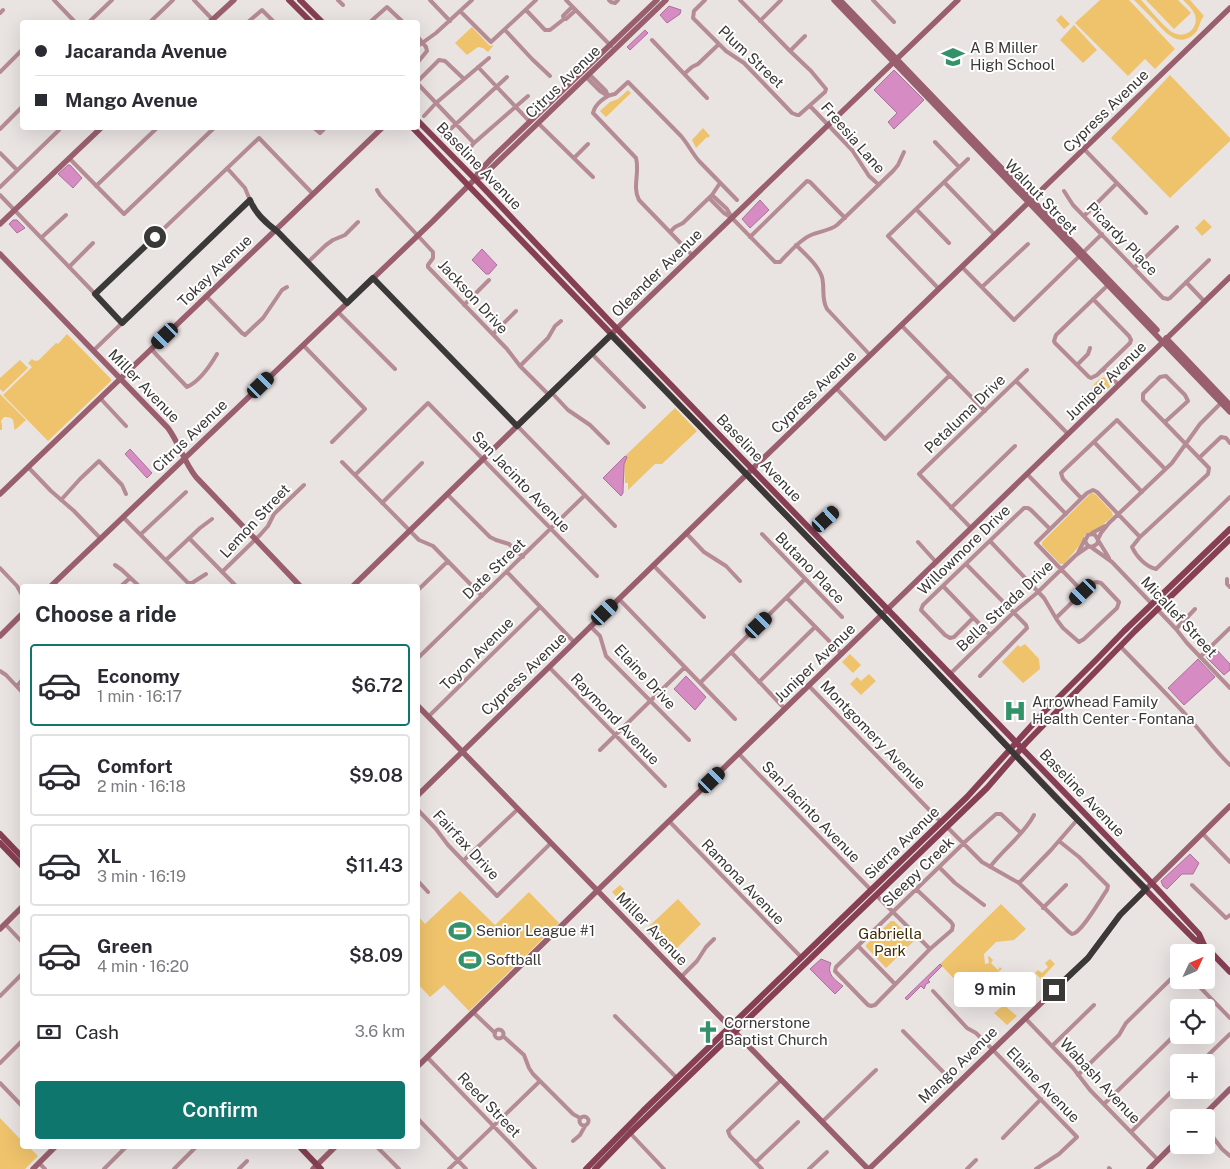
<!DOCTYPE html>
<meta charset="utf-8">
<style>
:root{--surface:#fff;--page:#f7f7f7;--text:#2b2b33;--muted:#7c7c81;--line:#e1e1e2;--accent:#0f766e}
body{margin:0;font-family:"Public Sans",sans-serif;background:var(--page);color:var(--text);height:100vh;display:flex;flex-direction:column;font-size:19px;white-space:nowrap}
*{box-sizing:border-box;margin:0}
p{font-size:16px;color:var(--muted)}
.icon{flex:none;width:28px;height:28px;fill:none;stroke:currentColor;stroke-width:2;stroke-linecap:round;stroke-linejoin:round}
.map{position:relative;flex:1;overflow:hidden}
.side{position:absolute;left:20px;top:584px;width:400px;height:565px;display:flex;flex-direction:column;background:var(--surface);border-radius:5px;box-shadow:0 5px 20px #0002}
.side>*{flex:none}
.top-card{position:absolute;left:20px;top:20px;width:400px;height:110px;border-radius:5px;box-shadow:0 5px 20px #0002;display:grid;align-content:center;height:110px;padding:0 15px;background:var(--surface)}
.needle{width:32px;rotate:46deg}
.buttons{position:absolute;left:1170px;top:944px;display:grid;gap:10px}
.buttons a{display:grid;place-items:center;width:45px;height:45px;border-radius:5px;background:var(--surface);box-shadow:0 5px 20px #0002;font-size:25px}
.end{position:absolute;width:22px;height:22px;margin:-11px;border:6px solid #3b3938;background:#fff;box-shadow:0 0 0 2px #fff}
.from{border-radius:50%}
.bubble{position:absolute;height:35px;border-radius:5px;background:var(--surface);box-shadow:0 5px 20px #0002;font-size:16px;font-weight:600;line-height:35px;text-align:center}
.car{position:absolute;width:15px;height:30px;margin:-15px -8px;border-radius:6px;box-shadow:0 0 4px 1px #0007;background:linear-gradient(#222 24%,#8ab4d8 0 40%,#222 0 76%,#8ab4d8 0 86%,#222 0)}
.top-card b{display:flex;align-items:center;gap:18px;height:48px;font-size:19px}
.top-card b+b{border-top:1px solid var(--line)}
.top-card i{width:12px;height:12px;background:var(--text)}
ul{padding:0;list-style:none}
li{display:flex;align-items:center;gap:15px;height:82px;margin:0 10px 8px;padding:0 5px;border:2px solid var(--line);border-radius:5px}
li div{flex:1}
li b{display:block;font-size:19px}
li em{font-style:normal;font-weight:600}
li.current{border-color:var(--accent)}
li>.icon{width:45px;height:45px;stroke-width:1.5}
h2{padding:0 15px;font-size:22px;line-height:60px}
.pay{display:flex;align-items:center;gap:12px;height:55px;padding:0 15px;font-size:19px}
.pay p{margin-inline-start:auto}
.primary-button{display:flex;gap:10px;margin-top:auto;padding:10px 15px}
.primary-button a{flex:1;height:58px;border-radius:5px;background:var(--accent);color:#fff;font-size:20px;font-weight:600;line-height:58px;text-align:center}
.map>svg:first-child{display:block}
</style>
<div class="map">
<svg width="1230" height="1169" viewBox="0 0 1230 1169">
<rect width="100%" height="100%" fill="#e9e3e2"/>
<path fill="#efc36c" d="M1100,0H1129L1175,49L1155,69L1145,59L1128,76L1075,23Z
M1134,0H1141C1148,7 1166,30 1174,33C1186,39 1199,28 1195,15C1193,9 1187,4 1183,0H1190L1204,16C1199,21 1200,30 1193,35C1177,48 1164,31 1154,20C1147,13 1141,7 1134,0Z
M1146,0H1178L1191,13L1174,29Z
M1061,15L1070,24L1064,29L1056,20Z
M1074,25L1097,50L1083,63L1060,40Z
M472,27L488,44L490,46L493,45V46L488,52L483,48L478,47L467,55L455,43Z
M1170,75L1230,138V141L1170,198L1111,138Z
M628,90L631,93L606,117L600,111L610,102L618,99Z
M703,128L710,136L708,138L707,137L696,148L692,140Z
M1204,219L1212,227L1202,236L1195,228Z
M67,334L111,379V381L48,441L3,395L32,367L28,363L32,359L35,361L39,360L56,343L58,344Z
M20,360L28,368L3,392L0,389V378Z
M1104,377L1110,384V387L1090,404L1087,401C1091,390 1093,381 1104,377Z
M0,394L26,420L15,430C12,423 17,417 4,417L1,421L2,425V430H0Z
M675,408L697,431L662,464H655L628,490V483H625L624,464L627,457L625,456Z
M1091,493L1095,494L1112,512L1113,516L1100,527L1085,535L1079,546L1064,564H1060L1042,545V542Z
M1025,644L1039,659L1040,669L1023,683L1002,662L1018,645L1020,647Z
M850,654L861,665L853,673L842,662Z
M869,674L876,681L861,695L850,684L857,677L861,681Z
M620,885L626,891L618,898L612,892Z
M460,891L495,925L529,892L559,923L469,1011L444,985L430,997L418,984V916L425,924Z
M678,899L701,924L670,955L645,930Z
M1001,904L1026,929L1014,940L996,942L984,954L985,964L989,963L988,957L989,956L993,960L991,963L998,970L1000,967L1002,969L998,972L999,979L997,980L1002,985L1000,986L997,983L992,987L990,990L993,994L988,997L984,993L983,994L991,1003L992,1004L988,1007L967,986L964,989L940,964Z
M891,921H894L914,941L886,968L866,947V945Z
M1050,959L1055,964L1041,979L1035,973L1038,970L1042,973L1048,967L1045,963Z
M1004,1005L1017,1016L1007,1025L994,1013Z
M0,1118L22,1141V1146H28L38,1156L25,1169H0Z"/>
<path fill="#d78bc3" stroke="#a87299" d="M669,6L681,10L680,14L667,23L660,15Z
M645,30L648,33L630,50L627,47Z
M894,70L924,100L894,129L888,122L897,113L874,90Z
M68,165H70L82,178L73,188L58,174Z
M760,200L769,210L750,228L742,219Z
M13,220H17L25,228L17,233L9,224Z
M482,249L497,265L489,274H486L472,260Z
M130,449L152,473L147,478L125,454Z
M625,456L627,457L624,464L623,493L621,496L603,478Z
M1215,648L1230,664V670L1224,675L1207,658V656Z
M1198,659L1215,677L1184,705L1168,688Z
M686,676L706,697L695,710L674,689Z
M1190,854L1199,863L1193,874H1182L1167,889L1163,886L1161,881Z
M821,959L831,963C826,974 835,980 843,986L835,994L810,969Z
M940,964L942,966L928,980L930,982L926,984L924,989L921,986L907,1000L905,998Z"/>
<g fill="none" stroke-linecap="round" stroke-linejoin="round">
<path stroke="#b58b94" stroke-width="4" d="M54,0L75,22
M194,0L213,20
M338,0L343,5
M430,0L450,21
M566,0L611,46
M609,0L611,2L615,3L618,0
M705,0L694,11L693,18L726,51L744,63L792,113L797,115H799L825,92L826,89L811,71L790,51L740,0
M873,0L894,22
M526,10L545,30H550L564,19H566L576,10
M460,11L491,42L536,0
M0,13L3,10
M564,19L563,16L572,7
M760,21L781,0
M89,22L112,0
M150,22L173,0
M248,22L262,10L274,22
M370,22L387,7L403,22
M505,30L532,59L550,76
M418,37L426,47L427,51L418,62
M652,40L707,98
M418,46L436,33L472,0
M790,51L805,36
M478,67L530,122
M0,72L22,50
M589,74L606,91L608,96
M684,74L692,67L698,64L719,44
M586,77L600,91L608,96
M418,81L439,60L445,61L464,79
M418,84L474,143
M810,106L852,150L869,176L879,185
M424,116L436,103L489,58
M538,123L593,177
M314,128L320,133L325,128
M0,129L22,107
M443,136L507,77
M935,142L959,167
M1084,149L1146,213
M0,153L17,170
M464,155L474,143L528,96
M69,158L124,214L214,128
M574,158L588,144
M227,168L245,188L254,210L267,224L278,232L347,303
M944,182L995,235
M96,186L157,128
M0,187L59,130
M377,190L380,195L433,252V258L428,265V267L507,349L520,366L549,395
M1064,191L1073,205L1163,298L1168,299L1170,298L1209,260
M0,195L123,323
M712,195L727,209L731,216
M709,198L724,213L732,218L775,262H780C789,253 799,240 811,235C820,231 829,231 837,225L893,171L898,165L904,152
M916,209L949,243
M1084,216L1117,183
M670,232L675,227L683,223L712,195L720,183
M750,237L807,181L810,182L845,218
M41,238L66,215
M796,245C805,254 818,265 822,277C825,288 821,299 827,309L870,355
M693,256L639,200C632,187 640,172 636,158L593,113C595,104 606,95 615,94L628,82L681,136C688,144 692,153 699,161L737,200
M308,262L326,245L333,240L345,235L358,222
M69,267L93,243
M962,267L1014,320L1102,234
M1134,268L1177,227
M373,278L615,526
M1186,282L1205,302
M982,287L1028,244
M939,289L888,236L968,159
M95,294L259,138L313,194
M206,296L242,333L245,335L263,318L282,290L287,287
M1093,299L1129,336L1131,340L1130,343L1097,375L1091,378L1089,377L1055,343L1054,341L1056,335L1108,285
M464,305L489,280
M338,312L395,369
M901,325L985,411
M493,334L516,311
M303,345L365,409L332,442
M151,349L187,387C200,381 210,366 217,354
M93,351L250,200
M592,354L644,407
M1077,365L1088,354L1090,348
M520,366L548,338L555,326L561,321
M1103,369L1119,385
M1016,381L1068,434
M836,388L885,439L950,375
M552,393L568,410L590,425L608,443
M100,398L126,426
M1165,422L1188,401L1185,395L1166,376L1160,377L1143,394V400L1209,468L1208,474L1140,537L1132,547C1136,556 1146,567 1156,569L1230,497
M1094,442L1142,492
M1199,458L1221,437L1226,438L1230,443
M342,462L419,540L433,546L482,596
M28,467L51,491L74,511L101,539
M1027,474L1066,514
M355,475L428,403L597,576
M447,494L490,537L496,540L509,544L523,557
M1081,498L1063,479L1061,473L1117,420L1165,469
M61,500L80,479L99,461L122,485L126,494
M382,503L422,463
M951,508L1015,446
M124,518L188,583H192L206,574
M971,528L919,474L1027,370
M813,531L836,510
M686,533L704,552L726,566L740,581
M1092,533L1105,526
M141,534L186,492
M762,534L842,617
M189,538L236,586
M1098,539L1101,533L1109,523L1172,463L1200,424L1221,403
M990,541L1044,598L1057,620L1063,628L1079,642L1084,639L1117,608L1119,602L1101,583L1097,582L1092,583L1056,618
M1098,541L1097,544L1092,547L1088,546L1085,541L1088,535L1092,534L1095,535L1109,558
M918,542L936,562
M1091,547L1112,562L1152,604
M1078,553L1085,539
M166,560L200,528L212,519
M966,564L1026,625L1027,628L980,676
M115,565L122,570L139,586
M653,565L704,617
M0,568L17,586L22,595
M222,572L260,535L268,526L274,514L304,485
M507,572L574,642
M1227,579V584L1230,587
M121,586L130,578
M943,586L990,635
M418,590L448,561
M1083,592L1036,543L1087,493L1093,490L1097,492L1140,537
M787,598L842,654
M619,599L735,719
M1157,609L1176,629L1187,643L1230,688
M973,618L954,637L950,638L945,635L921,610L923,605L1024,508H1028L1031,510L1050,529
M590,626L600,636L606,656L689,740
M1176,629L1195,609
M1120,646C1142,669 1165,692 1187,716C1202,732 1214,750 1230,765
M731,652L785,709
M1200,657L1230,628
M418,658L585,495
M549,667L665,786
M0,671L6,675L22,692
M950,674L1013,613L1038,592L1076,555L1089,546
M759,682L815,627
M700,683L805,579
M17,686L22,680
M809,686L941,822
M428,717L540,607
M600,750L685,667
M739,754L871,890
M418,810L436,829L448,845L497,896L551,843
M669,821L802,958
M947,827L982,862L1019,883L1066,929C1068,931 1070,933 1072,934C1081,934 1101,898 1107,890L1108,886L1079,857L1059,841
M1202,833L1230,862
M463,861L518,809
M939,867L955,883L984,905
M990,867C1003,849 1023,836 1034,815
M418,881L428,892
M1019,883L1051,850L1077,820
M1192,885L1226,918L1230,915
M916,889L951,922L953,925L952,930L930,949L875,1005L871,1006L868,1005L835,971L836,967L967,840L996,814H1001L1021,833
M876,895L930,949
M1043,908L1066,885
M5,924L22,942
M858,946L895,984
M681,977L697,961L706,947L714,939
M1193,980L1230,1018
M933,991L967,1028L976,1033L993,1050L1077,1137L1059,1154L1036,1169
M0,996L22,974
M1202,1008L1211,999
M473,1012L495,1033
M615,1016L677,1078
M1025,1018L1073,1068L1090,1090L1158,1160
M494.5 1034a4.5 4.5 0 1 1 9 0a4.5 4.5 0 1 1-9 0Z
M903,1031L956,1085
M503,1036L524,1055L529,1068L533,1074L573,1114L580,1118
M1052,1046L1094,1005
M427,1057L535,1169
M1201,1062L1230,1034
M0,1063L22,1041
M1078,1075L1119,1035L1126,1023L1179,971
M0,1083L22,1106
M1104,1104L1179,1031
M579.5 1121a4.5 4.5 0 1 1 9 0a4.5 4.5 0 1 1-9 0Z
M418,1119L466,1169
M822,1122L876,1070
M1206,1128L1222,1149L1230,1156
M1131,1132L1179,1084
M630,1133L664,1169
M1003,1138L1041,1099
M573,1141L580,1135L585,1126
M376,1146L399,1169
M756,1162L798,1122
M39,1163L45,1169
M1109,1168L1110,1169
M104,1169L127,1146
M174,1169L197,1146
M239,1169L247,1161
M449,1169L540,1081
M762,1169L730,1136L728,1131L781,1080
M809,1169L827,1152
M967,1169L976,1160"/>
<path stroke="#9a5f6e" stroke-width="5.5" d="M834,0L1230,412
M840,0L1157,330
M210,22L234,0
M475,179L483,176L666,0
M0,224L101,128
M0,254L168,428C179,443 184,462 196,477L300,586
M1166,338L1230,405
M0,494L382,128
M51,586L432,222L475,179L478,173L492,158L657,0
M353,586L633,313L958,0
M0,636L22,614
M418,706L868,1169
M418,795L746,475L1230,8
M0,929L22,907
M418,1066L601,887L1230,277
M1201,1118L1230,1089
M33,1169L56,1146
M313,1169L336,1146
M869,1169L1088,958L1120,915L1230,806
M1149,1169L1179,1139"/>
<path stroke="#863f53" stroke-width="6" d="M289,0L311,22
M300,0L322,22
M418,121L475,179L617,329L1147,878L1199,934L1204,945L1230,972
M413,128C556,277 701,427 845,576C961,697 1076,820 1194,939L1203,944
M0,834L22,857
M0,843L22,866
M299,1146L321,1169
M586,1169L643,1111L967,797L1043,713L1097,659L1124,631L1230,529
M595,1169L630,1133L987,788L1026,743L1135,631L1230,539"/>
</g>
<g fill="none" stroke-linecap="round" stroke-linejoin="round">
<path stroke="#3b3938" stroke-width="6" d="M155,237L95,294L122,323L250,200C255,214 267,224 278,232L347,303L373,278L517,426L611,335L847,578L1056,798L1146,889L1120,915L1088,958L1054,990"/>
</g>
<defs>
<symbol id="school-bare" viewBox="-9 -9 18 18"><path d="M0-5L7-2L0 1L-7-2ZM-4 1L0 2.5L4 1V4Q0 6-4 4Z" fill="#34926a" stroke="#fff" stroke-width="2.5" paint-order="stroke"/></symbol>
<symbol id="hospital-bare" viewBox="-9 -9 18 18"><path d="M-5-5h3v3.5h4V-5h3V5h-3V1.5h-4V5h-3Z" fill="#34926a" stroke="#fff" stroke-width="2.5" paint-order="stroke"/></symbol>
<symbol id="stadium-bare" viewBox="-9 -9 18 18"><path d="M0-5a6.5 5 0 1 0 0 10a6.5 5 0 1 0 0-10ZM-3.5-1.8h7v3.6h-7Z" fill="#34926a" stroke="#fff" stroke-width="2.5" paint-order="stroke"/></symbol>
<symbol id="church-bare" viewBox="-9 -9 18 18"><path d="M-1.2-6h2.4v3.5h3.3v2.4h-3.3V6h-2.4V-.1h-3.3v-2.4h3.3Z" fill="#34926a" stroke="#fff" stroke-width="2.5" paint-order="stroke"/></symbol>
</defs>
<g fill-rule="evenodd">
<use href="#school-bare" x="937" y="41" width="32" height="32"/>
<use href="#hospital-bare" x="999" y="695" width="32" height="32"/>
<use href="#stadium-bare" x="444" y="915" width="32" height="32"/>
<use href="#stadium-bare" x="454" y="944" width="32" height="32"/>
<use href="#church-bare" x="692" y="1016" width="32" height="32"/>
</g>
<g text-anchor="middle" stroke-width="4" stroke-linejoin="round" paint-order="stroke">
<g font-size="15" fill="#3b3938" stroke="#fff" text-anchor="start">
<text x="970" y="53">A B Miller<tspan x="970" dy="17">High School</tspan></text>
<text x="1032" y="707">Arrowhead Family<tspan x="1032" dy="17">Health Center - Fontana</tspan></text>
<text x="476" y="936">Senior League #1</text>
<text x="486" y="965">Softball</text>
<text x="724" y="1028">Cornerstone<tspan x="724" dy="17">Baptist Church</tspan></text>
</g>
<g font-size="15" fill="#3b3938" stroke="#fff">
<text transform="translate(751 57) rotate(43)" y="5">Plum Street</text>
<text transform="translate(563 82) rotate(-44)" y="5">Citrus Avenue</text>
<text transform="translate(1106 111) rotate(-44)" y="5">Cypress Avenue</text>
<text transform="translate(853 138) rotate(49)" y="5">Freesia Lane</text>
<text transform="translate(479 166) rotate(46)" y="5">Baseline Avenue</text>
<text transform="translate(1041 197) rotate(46)" y="5">Walnut Street</text>
<text transform="translate(1122 239) rotate(46)" y="5">Picardy Place</text>
<text transform="translate(215 271) rotate(-44)" y="5">Tokay Avenue</text>
<text transform="translate(657 273) rotate(-44)" y="5">Oleander Avenue</text>
<text transform="translate(473 297) rotate(47)" y="5">Jackson Drive</text>
<text transform="translate(1106 381) rotate(-44)" y="5">Juniper Avenue</text>
<text transform="translate(144 386) rotate(46)" y="5">Miller Avenue</text>
<text transform="translate(814 392) rotate(-44)" y="5">Cypress Avenue</text>
<text transform="translate(965 414) rotate(-44)" y="5">Petaluma Drive</text>
<text transform="translate(190 436) rotate(-44)" y="5">Citrus Avenue</text>
<text transform="translate(759 458) rotate(46)" y="5">Baseline Avenue</text>
<text transform="translate(521 482) rotate(46)" y="5">San Jacinto Avenue</text>
<text transform="translate(255 521) rotate(-47)" y="5">Lemon Street</text>
<text transform="translate(964 550) rotate(-44)" y="5">Willowmore Drive</text>
<text transform="translate(810 568) rotate(46)" y="5">Butano Place</text>
<text transform="translate(494 569) rotate(-44)" y="5">Date Street</text>
<text transform="translate(1005 606) rotate(-43)" y="5">Bella Strada Drive</text>
<text transform="translate(1179 617) rotate(47)" y="5">Micallef Street</text>
<text transform="translate(477 654) rotate(-45)" y="5">Toyon Avenue</text>
<text transform="translate(815 663) rotate(-44)" y="5">Juniper Avenue</text>
<text transform="translate(524 674) rotate(-44)" y="5">Cypress Avenue</text>
<text transform="translate(645 677) rotate(47)" y="5">Elaine Drive</text>
<text transform="translate(615 719) rotate(46)" y="5">Raymond Avenue</text>
<text transform="translate(873 735) rotate(46)" y="5">Montgomery Avenue</text>
<text transform="translate(1082 793) rotate(46)" y="5">Baseline Avenue</text>
<text transform="translate(811 812) rotate(46)" y="5">San Jacinto Avenue</text>
<text transform="translate(902 843) rotate(-44)" y="5">Sierra Avenue</text>
<text transform="translate(466 845) rotate(47)" y="5">Fairfax Drive</text>
<text transform="translate(918 872) rotate(-44)" y="5">Sleepy Creek</text>
<text transform="translate(743 882) rotate(46)" y="5">Ramona Avenue</text>
<text transform="translate(652 929) rotate(46)" y="5">Miller Avenue</text>
<text transform="translate(958 1065) rotate(-44)" y="5">Mango Avenue</text>
<text transform="translate(1100 1081) rotate(47)" y="5">Wabash Avenue</text>
<text transform="translate(1043 1085) rotate(46)" y="5">Elaine Avenue</text>
<text transform="translate(489 1105) rotate(46)" y="5">Reed Street</text>
</g>
<g font-size="15" fill="#3e2c05" stroke="#fff">
<text x="890" y="939">Gabriella<tspan x="890" dy="17">Park</tspan></text>
</g>
</g>
</svg>
<div class="buttons">
<a><svg class="needle" viewBox="-14 -14 28 28"><path d="M0-13l5 13h-10z" fill="#e53935"/><path d="M0 13l5-13h-10z" fill="#7c7c81"/></svg></a>
<a><svg class="icon" aria-label="locate" viewBox="0 0 24 24"><circle cx="12" cy="12" r="6"/><path d="M12 2v4M12 18v4M2 12h4M18 12h4"/></svg></a>
<a>+</a>
<a>−</a>
</div>
<i class="end from" style="left:155px;top:237px"></i>
<i class="end" style="left:1054px;top:990px"></i>
<div class="bubble" style="left:954px;top:972px;width:82px">9 min</div>
<i class="car" style="left:165px;top:336px;rotate:226deg"></i>
<i class="car" style="left:261px;top:385px;rotate:46deg"></i>
<i class="car" style="left:826px;top:519px;rotate:48deg"></i>
<i class="car" style="left:1083px;top:592px;rotate:226deg"></i>
<i class="car" style="left:605px;top:612px;rotate:46deg"></i>
<i class="car" style="left:759px;top:625px;rotate:46deg"></i>
<i class="car" style="left:712px;top:780px;rotate:46deg"></i>
<div class="top-card">
<b><i class="from"></i>Jacaranda Avenue</b>
<b><i></i>Mango Avenue</b>
</div>
<section class="side">
<h2>Choose a ride</h2>
<ul>
<li class="current"><svg class="icon" aria-label="car" viewBox="0 0 24 24"><path d="M5 17H2v-5l4-1 3-4h7l3 4 3 1v5h-3M9 17h6M6 11h13"/><circle cx="7" cy="17" r="2"/><circle cx="17" cy="17" r="2"/></svg><div><b>Economy</b><p>1 min · 16:17</p></div><em>$6.72</em></li>
<li><svg class="icon" aria-label="car" viewBox="0 0 24 24"><path d="M5 17H2v-5l4-1 3-4h7l3 4 3 1v5h-3M9 17h6M6 11h13"/><circle cx="7" cy="17" r="2"/><circle cx="17" cy="17" r="2"/></svg><div><b>Comfort</b><p>2 min · 16:18</p></div><em>$9.08</em></li>
<li><svg class="icon" aria-label="car" viewBox="0 0 24 24"><path d="M5 17H2v-5l4-1 3-4h7l3 4 3 1v5h-3M9 17h6M6 11h13"/><circle cx="7" cy="17" r="2"/><circle cx="17" cy="17" r="2"/></svg><div><b>XL</b><p>3 min · 16:19</p></div><em>$11.43</em></li>
<li><svg class="icon" aria-label="car" viewBox="0 0 24 24"><path d="M5 17H2v-5l4-1 3-4h7l3 4 3 1v5h-3M9 17h6M6 11h13"/><circle cx="7" cy="17" r="2"/><circle cx="17" cy="17" r="2"/></svg><div><b>Green</b><p>4 min · 16:20</p></div><em>$8.09</em></li>
</ul>
<div class="pay"><svg class="icon" aria-label="cash" viewBox="0 0 24 24"><path d="M3 7h18v10H3z"/><circle cx="12" cy="12" r="2"/></svg>Cash<p>3.6 km</p></div>
<div class="primary-button"><a>Confirm</a></div>
</section>
</div>
